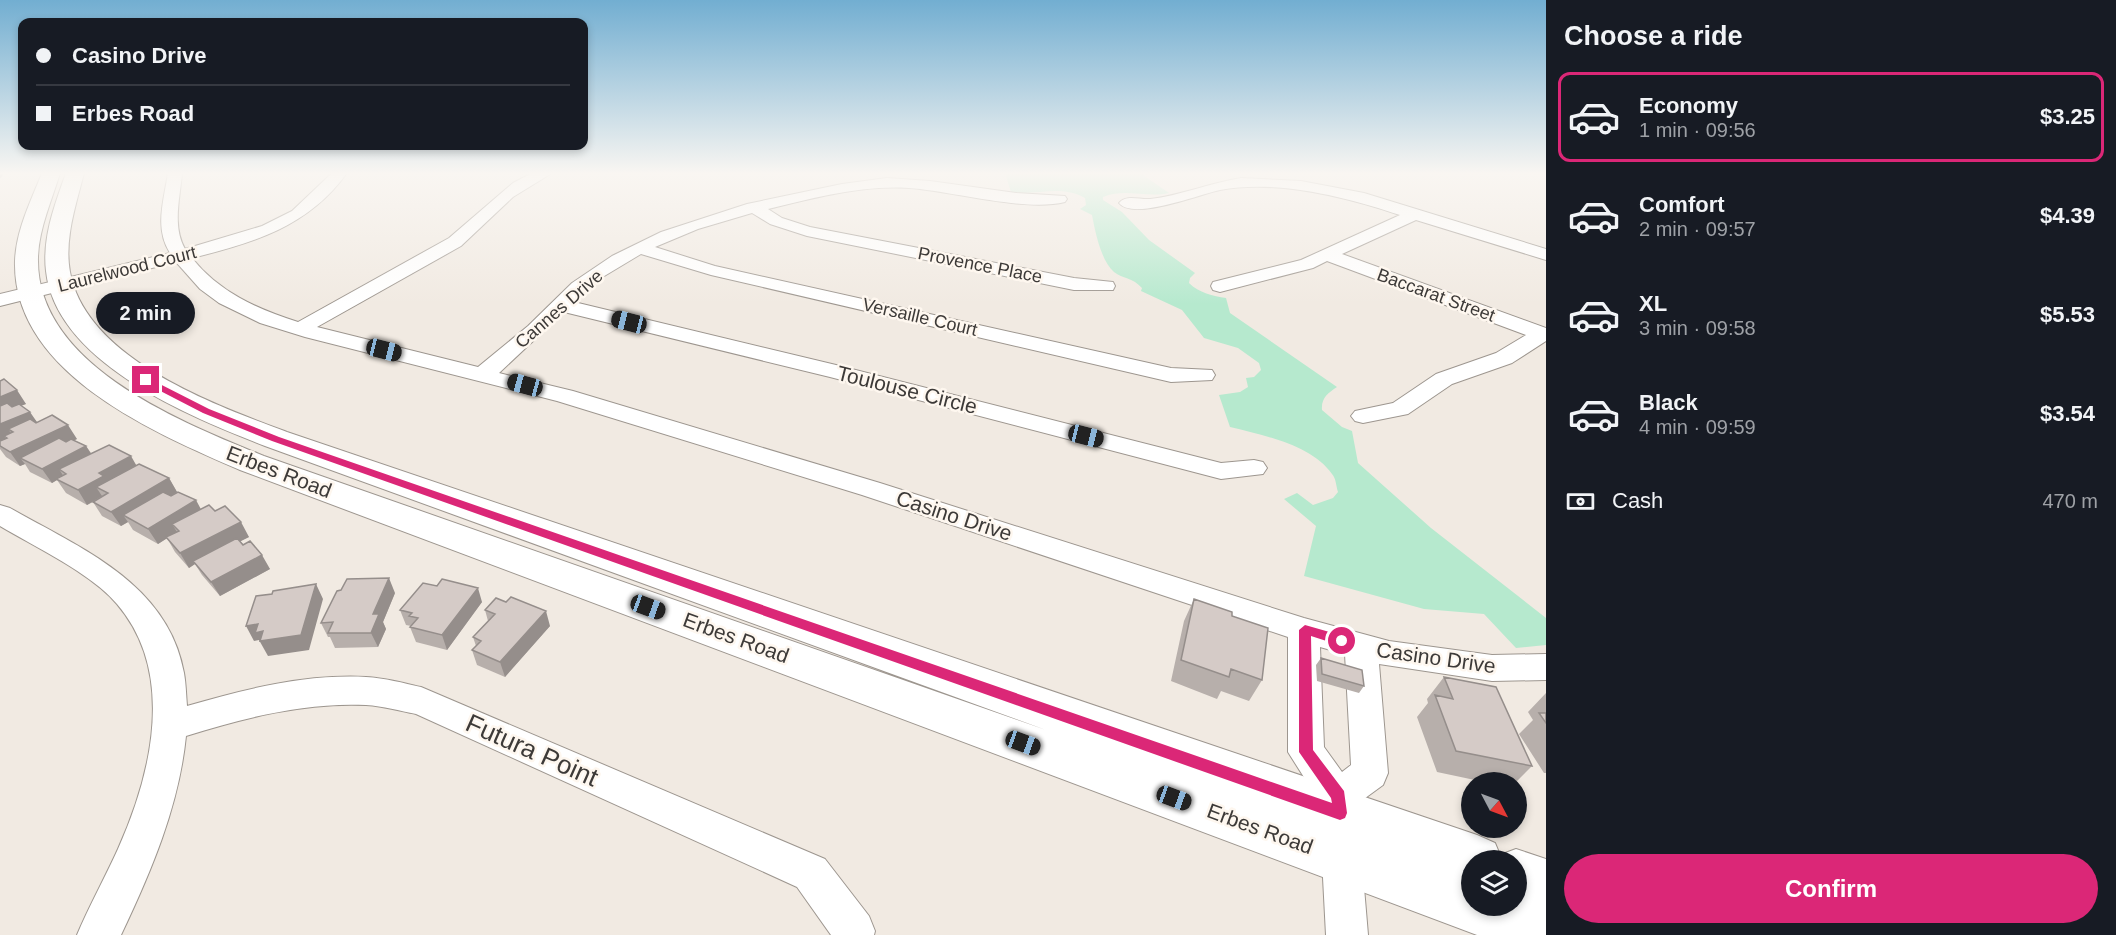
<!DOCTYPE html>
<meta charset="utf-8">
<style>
:root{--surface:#171b24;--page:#242831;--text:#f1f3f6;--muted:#9ea1a6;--line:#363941;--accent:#db2777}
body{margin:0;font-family:Arial,sans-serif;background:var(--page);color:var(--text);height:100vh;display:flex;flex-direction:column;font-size:22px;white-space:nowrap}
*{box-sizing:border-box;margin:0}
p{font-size:20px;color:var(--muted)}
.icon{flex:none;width:33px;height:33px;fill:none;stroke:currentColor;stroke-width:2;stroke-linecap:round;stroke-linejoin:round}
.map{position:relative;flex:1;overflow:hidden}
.details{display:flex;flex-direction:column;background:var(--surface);width:570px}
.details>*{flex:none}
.top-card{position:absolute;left:18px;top:18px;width:570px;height:132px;border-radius:12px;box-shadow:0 3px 9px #0003;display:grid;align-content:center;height:132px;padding:0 18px;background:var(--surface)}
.needle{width:39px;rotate:131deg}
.tools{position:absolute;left:1461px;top:772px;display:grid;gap:12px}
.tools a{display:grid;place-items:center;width:66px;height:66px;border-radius:50%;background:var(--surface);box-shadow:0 3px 9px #0003;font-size:30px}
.end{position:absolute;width:27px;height:27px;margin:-14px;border:8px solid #db2777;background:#fff;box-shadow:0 0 0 3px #fff}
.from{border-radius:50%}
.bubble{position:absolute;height:42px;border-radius:21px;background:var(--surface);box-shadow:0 3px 9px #0003;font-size:20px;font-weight:800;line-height:42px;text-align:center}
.car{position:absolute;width:18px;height:36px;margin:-18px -9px;border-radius:8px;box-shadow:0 0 4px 2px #0007;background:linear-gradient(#222 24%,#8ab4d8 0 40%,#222 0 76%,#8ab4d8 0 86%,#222 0)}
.top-card b{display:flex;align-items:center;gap:21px;height:57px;font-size:22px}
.top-card b+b{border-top:2px solid var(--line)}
.top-card i{width:15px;height:15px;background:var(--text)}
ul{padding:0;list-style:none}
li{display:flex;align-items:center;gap:18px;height:90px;margin:0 12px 9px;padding:0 6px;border:3px solid transparent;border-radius:12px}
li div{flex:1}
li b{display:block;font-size:22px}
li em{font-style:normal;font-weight:800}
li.active{border-color:var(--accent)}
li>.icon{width:54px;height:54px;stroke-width:1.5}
h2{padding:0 18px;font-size:27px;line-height:72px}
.pay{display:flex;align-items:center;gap:15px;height:66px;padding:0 18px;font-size:22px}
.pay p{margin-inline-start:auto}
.button{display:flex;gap:12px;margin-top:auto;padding:12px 18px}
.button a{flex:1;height:69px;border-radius:36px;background:var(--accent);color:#fff;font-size:24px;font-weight:800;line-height:69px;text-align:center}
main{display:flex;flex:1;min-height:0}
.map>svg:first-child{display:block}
</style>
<main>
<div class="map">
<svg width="1546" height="935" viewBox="0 0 1546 935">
<rect width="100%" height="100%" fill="#f1eae2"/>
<path fill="#b6e9ce" d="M1005,173H1140L1169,193C1146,198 1125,188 1103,197V200L1122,212L1149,240L1195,273L1190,278L1189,283C1199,293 1213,296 1226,298L1230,313L1337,387C1328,393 1321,398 1322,410L1342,427L1352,431L1358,463L1431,528L1546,618V645L1516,648L1484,614L1424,609L1304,576L1316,526L1284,499L1297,493L1313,505L1333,498L1338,492C1336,486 1336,478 1332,474C1312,445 1263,435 1230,427L1219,395L1240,392L1248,387L1246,378L1254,377L1261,370L1259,363L1238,348L1204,338L1182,310L1141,291L1142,288C1132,277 1123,279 1114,272C1101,261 1095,231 1092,215L1080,209L1086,205L1085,198C1060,184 1037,196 1011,192Z"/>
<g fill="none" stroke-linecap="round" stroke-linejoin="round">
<defs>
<path id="minor" d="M168,173H182C180,198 172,226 185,249L262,226L292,211L332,173H347C308,227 253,243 192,258C219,292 257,309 298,322L449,238L513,183L532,173H552L513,197L461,246L317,327L478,367L528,326L572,283L612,256L661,232L747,204L842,184L887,178L930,181L1016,193L1065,196L1067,199L1065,202C1025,212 952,191 909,188C861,185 814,198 768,209L782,218L810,227L1074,278L1113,282L1115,286L1113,290H1074L807,236L770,224L752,213L698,229L655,247L715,266L1171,368L1212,370L1215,375L1212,380L1171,382L711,275L641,254L601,278L574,302L836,365L1221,463L1254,460L1263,462L1267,468L1263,474L1221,479L830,377L564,312L499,373L573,391L880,483L1304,618L1389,641L1492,655L1546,654V680L1492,681L1379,664L1388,773L1383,785L1357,804L1368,935H1326L1319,801L1288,752V637L862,495L557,401L305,337L260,323L219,303L200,289L176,262L0,306V294L170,253C154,228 164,200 168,173ZM1320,647L1345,654L1351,765L1342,772L1324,747Z
M1241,178L1301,181L1364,193L1546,249V260L1416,220L1342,254L1546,328V341L1512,363L1452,384L1408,414L1363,423L1355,421L1351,416L1355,411L1393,403L1436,374L1496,353L1526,335L1327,261L1313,268L1220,292L1213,290L1211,286L1213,282L1301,260L1400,215C1346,197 1277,179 1220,190C1200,194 1133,221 1119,203C1126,194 1140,200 1150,199C1179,196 1210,183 1241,178Z
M0,505L10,508C80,548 168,583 184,673C186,684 186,695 187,706C245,689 305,674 366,677C385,678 403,683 421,687L825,859L869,916L875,931L874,935H831L797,887L416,714C400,711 383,706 366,705C305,702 244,718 186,736C179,806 151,872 121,935H77C89,906 105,878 118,849C152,773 176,673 117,604C91,573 35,547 0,526Z"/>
<path id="major" d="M42,173H60C52,200 39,228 38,257C35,365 181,422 264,456L1046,730L265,446C191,417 56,363 46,271C42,237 55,204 66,173H84C76,205 64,239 70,272C86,359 215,405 287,432L1477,835L1495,843L1500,855L1516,849L1546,859V935H1477L240,470C155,433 12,373 15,261C16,230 31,201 42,173ZM1472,861H1516V906H1472Z"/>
</defs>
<use href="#minor" stroke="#9d968f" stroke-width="2"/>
<use href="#major" stroke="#9d968f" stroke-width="2"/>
<use href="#minor" fill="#fff" fill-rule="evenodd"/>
<use href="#major" fill="#fff" fill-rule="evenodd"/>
</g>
<path fill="#b7afab" d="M0,381L26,404L21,405L37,422L77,439L74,440L86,446L91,453L136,465L169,478L177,492L201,510L215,511L249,537L240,541L270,569L220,596L202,575L195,564L189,568L175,552L167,538L158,544L133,530L128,522L121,526L102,516L93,502L87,505L66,493L57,480L52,483L30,472L25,464L20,466L6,457L0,449Z
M437,586L482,602L447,650L416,642L410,627L411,626L406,625L400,610Z
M395,593L383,622L386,629L378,647L335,648L330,637H328L321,623Z
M1194,599L1232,616L1262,680L1249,701L1221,691L1217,699L1171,681L1184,621Z
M485,610L550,626L505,677L477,665L472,650L476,646L473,637L488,621Z
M1321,658L1364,686L1359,693L1317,681L1316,665Z
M1444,677L1532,766L1515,783H1489L1437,772L1417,717L1428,703L1427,699Z
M1546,693V773H1544L1519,734L1533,720L1528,712Z"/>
<path fill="#958e8b" d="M0,173H4L2,177L0,178Z
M17,390L26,404L0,414V397Z
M30,412L39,425L13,432L8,429L13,436H4L6,439L0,442V424Z
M68,425L77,439L29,462L20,458L25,464L20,466L10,452Z
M86,446L95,460L66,474L59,469L64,477L56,479L57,480L52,483L42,469Z
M131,456L139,470L96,487L102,496L87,505L78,490L99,473Z
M169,478L177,492L131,520L123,515L128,522L121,526L111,512Z
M196,500L204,515L172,524L177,532L158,544L148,529Z
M241,522L249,537L196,564L193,561L195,564L189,568L180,553Z
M262,555L270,569L220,596L211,582Z
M389,578L395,593L383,622L386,629L378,647L371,633L373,614Z
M316,584L323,599L309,650L268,656L259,640L254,641L246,626L258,624L263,631Z
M478,588L482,602L447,650L442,635Z
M546,611L550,626L505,677L500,662Z"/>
<path fill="#d5cbc7" stroke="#958e8b" stroke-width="1.5" d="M4,379L17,390L0,397V381Z
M7,403L12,407L19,404L30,412L0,424V406Z
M52,415L68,425L10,452L0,446V441L7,438L4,436L13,432L8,429L30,419L36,423Z
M59,438L66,442L71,439L86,446L42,469L20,458Z
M109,445L131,456L99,473L104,476L78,490L56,479L66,474L59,469Z
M139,464L169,478L111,512L93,502L108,493L96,487Z
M163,492L171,496L178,492L196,500L148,529L123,515Z
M209,505L215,511L225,506L241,522L180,553L166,537L179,531L172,524Z
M237,538L243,545L250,541L262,555L211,582L193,561Z
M389,578L373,614H379L371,633H328L333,622L321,623L337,591L341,590L347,579Z
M442,579L478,588L442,635L410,627L418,618L409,616L412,613L400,610L423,583L437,586Z
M316,584L301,635L260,641L263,631L255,633L258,624L246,626L256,596L272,594L273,591Z
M511,597L546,611L500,662L472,650L481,641L473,637L495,614L485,610L496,598L506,602Z
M1194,599L1232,612V616L1268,628L1262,680L1231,669L1229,677L1181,660Z
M1321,658L1362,670L1364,686L1322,674Z
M1444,677L1496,687L1532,766L1456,751L1435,695L1453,699Z
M1539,713H1546V723Z"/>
<linearGradient id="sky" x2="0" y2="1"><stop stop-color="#72aed1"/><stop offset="0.57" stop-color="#f9f6f2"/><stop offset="1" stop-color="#f9f6f2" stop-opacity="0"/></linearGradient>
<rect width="1546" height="304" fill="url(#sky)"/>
<path fill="#db2777" d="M146,377L209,409L279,437L1332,803L1331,798L1299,752V630L1305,625L1347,637V644L1342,646L1311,636L1313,750L1344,791L1347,813L1345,818L1340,820L272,441L203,413L143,382V378Z"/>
<g text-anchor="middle" stroke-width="5" stroke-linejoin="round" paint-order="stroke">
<g font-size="18" fill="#3d3a38" stroke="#fef7ef">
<text transform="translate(980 265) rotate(11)" y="6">Provence Place</text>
<text transform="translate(127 269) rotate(-14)" y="6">Laurelwood Court</text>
<text transform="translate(1436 295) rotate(20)" y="6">Baccarat Street</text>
<text transform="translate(559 309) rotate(-41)" y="6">Cannes Drive</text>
<text transform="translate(920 317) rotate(13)" y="6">Versaille Court</text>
</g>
<g font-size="21" fill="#3d3a38" stroke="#fef7ef">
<text transform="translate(907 390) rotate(14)" y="7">Toulouse Circle</text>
<text transform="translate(279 472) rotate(21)" y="7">Erbes Road</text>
<text transform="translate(954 516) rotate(18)" y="7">Casino Drive</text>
<text transform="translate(736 638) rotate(20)" y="7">Erbes Road</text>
<text transform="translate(1436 658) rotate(8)" y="7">Casino Drive</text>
<text transform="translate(1260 829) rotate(20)" y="7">Erbes Road</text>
</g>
<g font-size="26" fill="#3d3a38" stroke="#fef7ef">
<text transform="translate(532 750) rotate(24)" y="9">Futura Point</text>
</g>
</g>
</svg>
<div class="tools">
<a><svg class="needle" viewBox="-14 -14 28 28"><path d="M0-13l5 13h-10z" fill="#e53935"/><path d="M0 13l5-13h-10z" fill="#9ea1a6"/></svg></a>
<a><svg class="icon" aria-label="layers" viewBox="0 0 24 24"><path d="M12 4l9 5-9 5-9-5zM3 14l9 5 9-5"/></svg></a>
</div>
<i class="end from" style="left:1342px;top:641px"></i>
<i class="end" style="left:146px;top:380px"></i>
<div class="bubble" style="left:96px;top:292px;width:99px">2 min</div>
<i class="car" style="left:629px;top:322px;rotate:284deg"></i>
<i class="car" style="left:384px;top:350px;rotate:104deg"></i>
<i class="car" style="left:525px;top:385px;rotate:285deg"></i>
<i class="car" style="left:1086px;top:436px;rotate:104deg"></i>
<i class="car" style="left:648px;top:607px;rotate:110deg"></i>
<i class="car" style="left:1023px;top:743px;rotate:110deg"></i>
<i class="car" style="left:1174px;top:798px;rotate:110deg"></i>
<div class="top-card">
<b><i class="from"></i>Casino Drive</b>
<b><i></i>Erbes Road</b>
</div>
</div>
<section class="details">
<h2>Choose a ride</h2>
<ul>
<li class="active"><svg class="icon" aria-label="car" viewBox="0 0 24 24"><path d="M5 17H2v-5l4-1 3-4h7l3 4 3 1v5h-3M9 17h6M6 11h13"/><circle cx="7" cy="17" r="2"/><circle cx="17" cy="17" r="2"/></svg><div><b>Economy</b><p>1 min · 09:56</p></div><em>$3.25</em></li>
<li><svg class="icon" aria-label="car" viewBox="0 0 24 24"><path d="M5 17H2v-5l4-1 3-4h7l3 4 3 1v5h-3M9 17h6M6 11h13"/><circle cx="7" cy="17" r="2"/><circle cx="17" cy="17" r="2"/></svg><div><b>Comfort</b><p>2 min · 09:57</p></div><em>$4.39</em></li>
<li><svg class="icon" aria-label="car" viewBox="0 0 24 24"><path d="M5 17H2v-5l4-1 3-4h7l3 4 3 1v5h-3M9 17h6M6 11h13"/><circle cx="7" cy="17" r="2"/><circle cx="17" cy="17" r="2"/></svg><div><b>XL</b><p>3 min · 09:58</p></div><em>$5.53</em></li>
<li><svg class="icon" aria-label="car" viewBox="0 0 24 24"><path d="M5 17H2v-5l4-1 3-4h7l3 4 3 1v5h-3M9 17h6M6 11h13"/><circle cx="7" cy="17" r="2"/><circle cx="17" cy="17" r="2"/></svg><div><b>Black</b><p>4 min · 09:59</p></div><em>$3.54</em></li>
</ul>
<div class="pay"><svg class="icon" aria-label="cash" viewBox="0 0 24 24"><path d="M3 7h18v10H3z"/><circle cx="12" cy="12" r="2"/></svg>Cash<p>470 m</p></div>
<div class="button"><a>Confirm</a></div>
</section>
</main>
